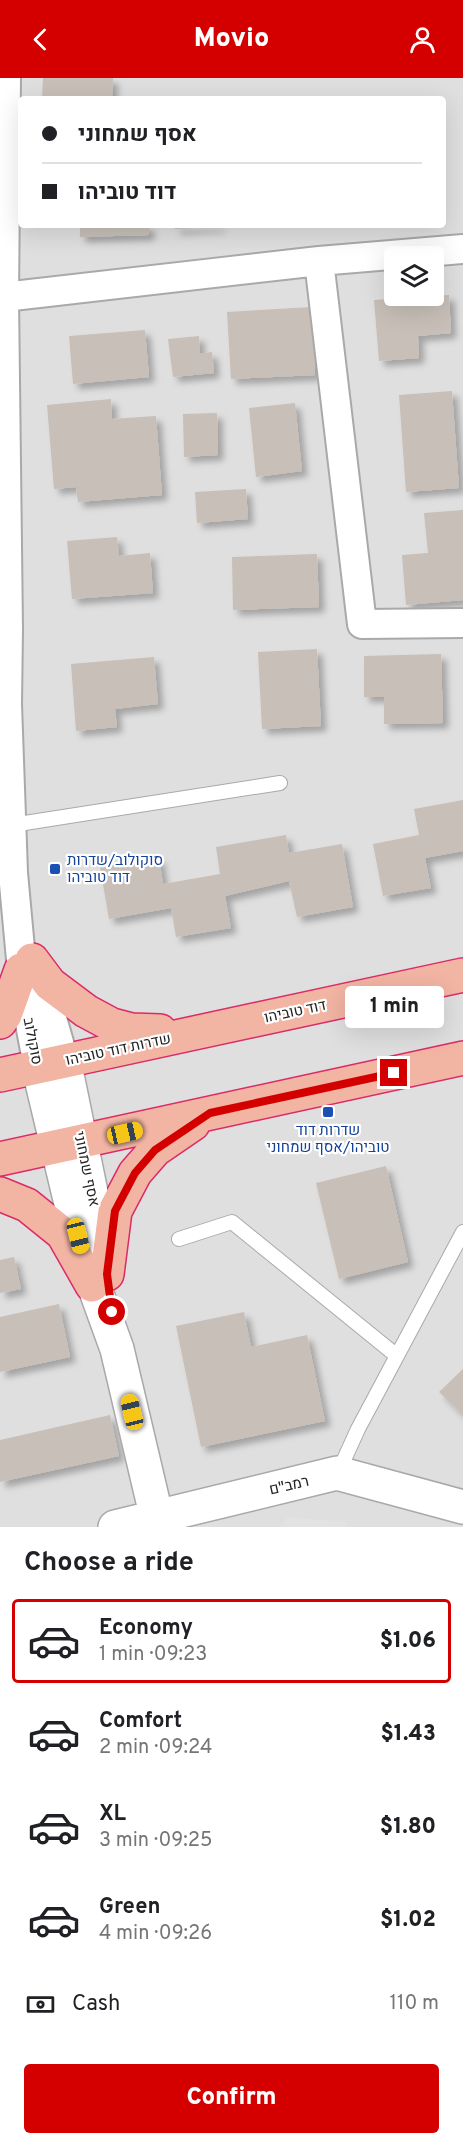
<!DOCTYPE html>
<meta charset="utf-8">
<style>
:root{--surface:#fff;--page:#f6f6f6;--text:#202124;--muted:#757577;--line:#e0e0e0;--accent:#d40000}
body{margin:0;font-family:Overpass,Heebo,sans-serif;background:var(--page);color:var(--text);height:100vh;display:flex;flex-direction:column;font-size:22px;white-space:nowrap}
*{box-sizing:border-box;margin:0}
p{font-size:20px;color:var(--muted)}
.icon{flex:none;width:33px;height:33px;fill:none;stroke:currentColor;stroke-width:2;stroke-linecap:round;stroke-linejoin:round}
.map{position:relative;height:1449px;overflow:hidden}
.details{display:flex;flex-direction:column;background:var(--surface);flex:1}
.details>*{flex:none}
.guide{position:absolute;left:18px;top:18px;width:428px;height:132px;border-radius:6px;box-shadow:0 6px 24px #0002;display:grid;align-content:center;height:132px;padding:0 24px;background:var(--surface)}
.tools{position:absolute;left:384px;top:168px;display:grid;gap:12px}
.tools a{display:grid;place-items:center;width:60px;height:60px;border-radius:6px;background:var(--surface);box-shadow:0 6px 24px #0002;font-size:30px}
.end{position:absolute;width:27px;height:27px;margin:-14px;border:8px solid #d40000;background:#fff;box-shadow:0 0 0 3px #fff}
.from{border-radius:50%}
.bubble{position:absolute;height:42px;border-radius:6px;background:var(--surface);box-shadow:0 6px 24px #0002;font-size:20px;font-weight:800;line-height:42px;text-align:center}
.car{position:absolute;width:18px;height:36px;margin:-18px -9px;border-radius:8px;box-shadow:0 0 4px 2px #0007;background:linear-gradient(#f5c518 24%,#345 0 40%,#f5c518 0 76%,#345 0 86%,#f5c518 0)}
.guide b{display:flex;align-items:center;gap:21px;height:57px;font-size:22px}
.guide b+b{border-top:2px solid var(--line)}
.guide i{width:15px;height:15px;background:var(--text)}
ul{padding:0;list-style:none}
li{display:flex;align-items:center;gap:18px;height:84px;margin:0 12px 9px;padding:0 12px;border:3px solid transparent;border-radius:6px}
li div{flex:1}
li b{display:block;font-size:22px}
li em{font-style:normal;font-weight:800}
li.selected{border-color:var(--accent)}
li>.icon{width:54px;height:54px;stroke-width:1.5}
h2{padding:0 24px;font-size:27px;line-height:72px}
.pay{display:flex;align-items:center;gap:15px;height:66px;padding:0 24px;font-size:22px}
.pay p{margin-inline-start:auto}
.cta{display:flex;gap:12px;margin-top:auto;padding:12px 24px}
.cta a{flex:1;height:69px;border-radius:6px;background:var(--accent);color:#fff;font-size:24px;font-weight:800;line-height:69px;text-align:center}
header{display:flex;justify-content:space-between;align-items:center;height:78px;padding:0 24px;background:var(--accent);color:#fff;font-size:27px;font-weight:800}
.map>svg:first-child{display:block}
</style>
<header><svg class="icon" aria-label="back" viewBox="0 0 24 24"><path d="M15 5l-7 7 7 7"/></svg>Movio<svg class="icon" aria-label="person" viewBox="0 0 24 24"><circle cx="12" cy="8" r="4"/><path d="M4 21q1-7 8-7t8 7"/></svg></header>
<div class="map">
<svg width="463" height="1449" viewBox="0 0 463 1449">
<defs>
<filter id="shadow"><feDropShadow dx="5.5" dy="5.5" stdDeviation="3" flood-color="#0004"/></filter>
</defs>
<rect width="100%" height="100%" fill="#f2efe9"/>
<path fill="#e0dfdf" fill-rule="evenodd" d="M0,0H463V1449H0ZM21,21H442V147H21ZM394,178H434V218H394Z"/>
<path fill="#e2e2e2" d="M287,1439L347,1444L344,1449H281Z"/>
<path fill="#c7bfb8" filter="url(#shadow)" d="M43,0H113L112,21H42Z
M80,147H149V157L80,159Z
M175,147H220V149L175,151Z
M449,217L451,255L418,258L419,280L379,283L374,222Z
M312,229L315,297L231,301L227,234Z
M145,252L149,299L73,306L69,258Z
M199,258L200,276L212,274L214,295L173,299L168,261Z
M452,313L459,410L406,414L399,317Z
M111,321L112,341L156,338L162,417L78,424L76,409L54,411L47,327Z
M295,325L302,393L256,399L249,330Z
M217,335L218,377L184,379L183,336Z
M246,411L248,441L197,445L195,414Z
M463,432V522L406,527L402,477L428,475L424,435Z
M117,459L119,478L150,475L153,515L72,521L67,463Z
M317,476L319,529L233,532L232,479Z
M317,571L321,648L262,651L258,574Z
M441,576L443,645L384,646V619H364V578Z
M154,579L158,626L115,631L117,649L76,653L71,586Z
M463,722V773L425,780L431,810L383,818L373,766L419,757L414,731Z
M286,757L289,775L342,766L353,829L297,839L289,803L225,818L231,850L176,859L171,830L109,841L100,789L159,779L163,806L220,796L216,769Z
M386,1088L408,1184L339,1201L316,1105Z
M14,1179L21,1211L0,1215V1182Z
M59,1226L70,1279L0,1294V1239Z
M244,1234L251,1269L307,1257L325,1343L201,1369L176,1248Z
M463,1291V1337L439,1314Z
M110,1337L119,1378L0,1404V1362Z"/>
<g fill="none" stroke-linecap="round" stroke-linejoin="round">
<defs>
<path id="service" d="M12,747L280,705
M179,1161L232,1144L397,1278
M338,1395L358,1351L463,1154"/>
<path id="minor" d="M6,0L4,219L8,551L7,626L13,795L24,914L38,988
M319,183L362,546L463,545
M4,219L319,183L463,171
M35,890L43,909L64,982"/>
<path id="tertiary" d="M64,982L105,1183
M38,988L84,1180L117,1271L159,1449
M115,1449L337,1395L463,1429"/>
<path id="trunk" d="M32,882L50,906L86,933L112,947L131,952L160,953
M0,944L5,937L21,892
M0,997L463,897
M0,1081L463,980
M0,1116L27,1127L63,1156L92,1207
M107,1196L115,1133L135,1095L155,1072L193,1046"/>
</defs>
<use href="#service" stroke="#a9a9a9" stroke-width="16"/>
<use href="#minor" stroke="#a9a9a9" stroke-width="32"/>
<use href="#tertiary" stroke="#a9a9a9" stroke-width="36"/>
<use href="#trunk" stroke="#dc2a67" stroke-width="36"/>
<use href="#service" stroke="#fff" stroke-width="14"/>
<use href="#minor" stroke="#fff" stroke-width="28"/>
<use href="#tertiary" stroke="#fff" stroke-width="33"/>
<use href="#trunk" stroke="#f2b4a3" stroke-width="33"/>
</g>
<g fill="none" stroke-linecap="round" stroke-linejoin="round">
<path stroke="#d40000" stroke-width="8" d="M112,1234L107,1196L115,1133L135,1095L155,1072L210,1035L394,995"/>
</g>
<g fill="#1a4fb4" stroke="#fff" stroke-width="2">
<rect x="49" y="785" width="12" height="12" rx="3"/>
<rect x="322" y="1028" width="12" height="12" rx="3"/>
</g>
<g text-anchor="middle" stroke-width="4.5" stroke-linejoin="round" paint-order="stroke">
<g font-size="15" fill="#164399" stroke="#fff" text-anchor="start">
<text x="67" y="787">סוקולוב/שדרות<tspan x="67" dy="17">דוד טוביהו</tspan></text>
<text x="328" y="1057" text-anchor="middle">שדרות דוד<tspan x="328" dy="17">טוביהו/אסף שמחוני</tspan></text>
</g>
<g font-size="15" fill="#222" stroke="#fff">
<text transform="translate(295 933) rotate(-12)" y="5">דוד טוביהו</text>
<text transform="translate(33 963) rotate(79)" y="5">סוקולוב</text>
<text transform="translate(118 971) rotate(-12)" y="5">שדרות דוד טוביהו</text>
<text transform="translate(87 1091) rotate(78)" y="5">אסף שמחוני</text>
<text transform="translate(289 1407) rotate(-13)" y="5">רמב"ם</text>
</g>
</g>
</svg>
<div class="tools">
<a><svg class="icon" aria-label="layers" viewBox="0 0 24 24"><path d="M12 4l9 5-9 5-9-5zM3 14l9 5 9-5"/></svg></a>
</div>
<i class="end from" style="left:112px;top:1234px"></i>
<i class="end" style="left:394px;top:995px"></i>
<div class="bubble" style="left:345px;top:908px;width:99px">1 min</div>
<i class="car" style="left:125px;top:1055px;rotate:77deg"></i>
<i class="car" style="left:78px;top:1158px;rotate:166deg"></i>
<i class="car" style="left:132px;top:1334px;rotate:346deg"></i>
<div class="guide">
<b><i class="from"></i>אסף שמחוני</b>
<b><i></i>דוד טוביהו</b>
</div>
</div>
<section class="details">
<h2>Choose a ride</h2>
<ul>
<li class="selected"><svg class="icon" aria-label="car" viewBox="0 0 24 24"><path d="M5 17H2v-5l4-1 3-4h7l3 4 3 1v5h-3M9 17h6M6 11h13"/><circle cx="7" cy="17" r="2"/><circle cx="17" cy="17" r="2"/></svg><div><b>Economy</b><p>1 min · 09:23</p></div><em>$1.06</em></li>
<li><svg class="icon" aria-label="car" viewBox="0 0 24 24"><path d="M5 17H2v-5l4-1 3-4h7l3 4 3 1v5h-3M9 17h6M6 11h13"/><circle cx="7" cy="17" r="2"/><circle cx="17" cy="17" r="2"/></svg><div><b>Comfort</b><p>2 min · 09:24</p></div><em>$1.43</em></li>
<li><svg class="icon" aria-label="car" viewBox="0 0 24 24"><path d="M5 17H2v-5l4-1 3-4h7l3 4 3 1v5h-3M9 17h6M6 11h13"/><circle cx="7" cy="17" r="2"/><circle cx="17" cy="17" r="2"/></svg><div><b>XL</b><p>3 min · 09:25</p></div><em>$1.80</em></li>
<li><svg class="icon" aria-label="car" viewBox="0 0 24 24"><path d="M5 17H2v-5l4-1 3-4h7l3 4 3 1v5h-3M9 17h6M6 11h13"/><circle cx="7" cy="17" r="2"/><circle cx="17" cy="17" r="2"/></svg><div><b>Green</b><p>4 min · 09:26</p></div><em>$1.02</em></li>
</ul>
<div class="pay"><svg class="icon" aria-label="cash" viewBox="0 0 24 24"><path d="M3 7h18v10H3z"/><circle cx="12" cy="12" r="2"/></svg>Cash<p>110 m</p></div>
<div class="cta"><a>Confirm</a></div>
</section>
